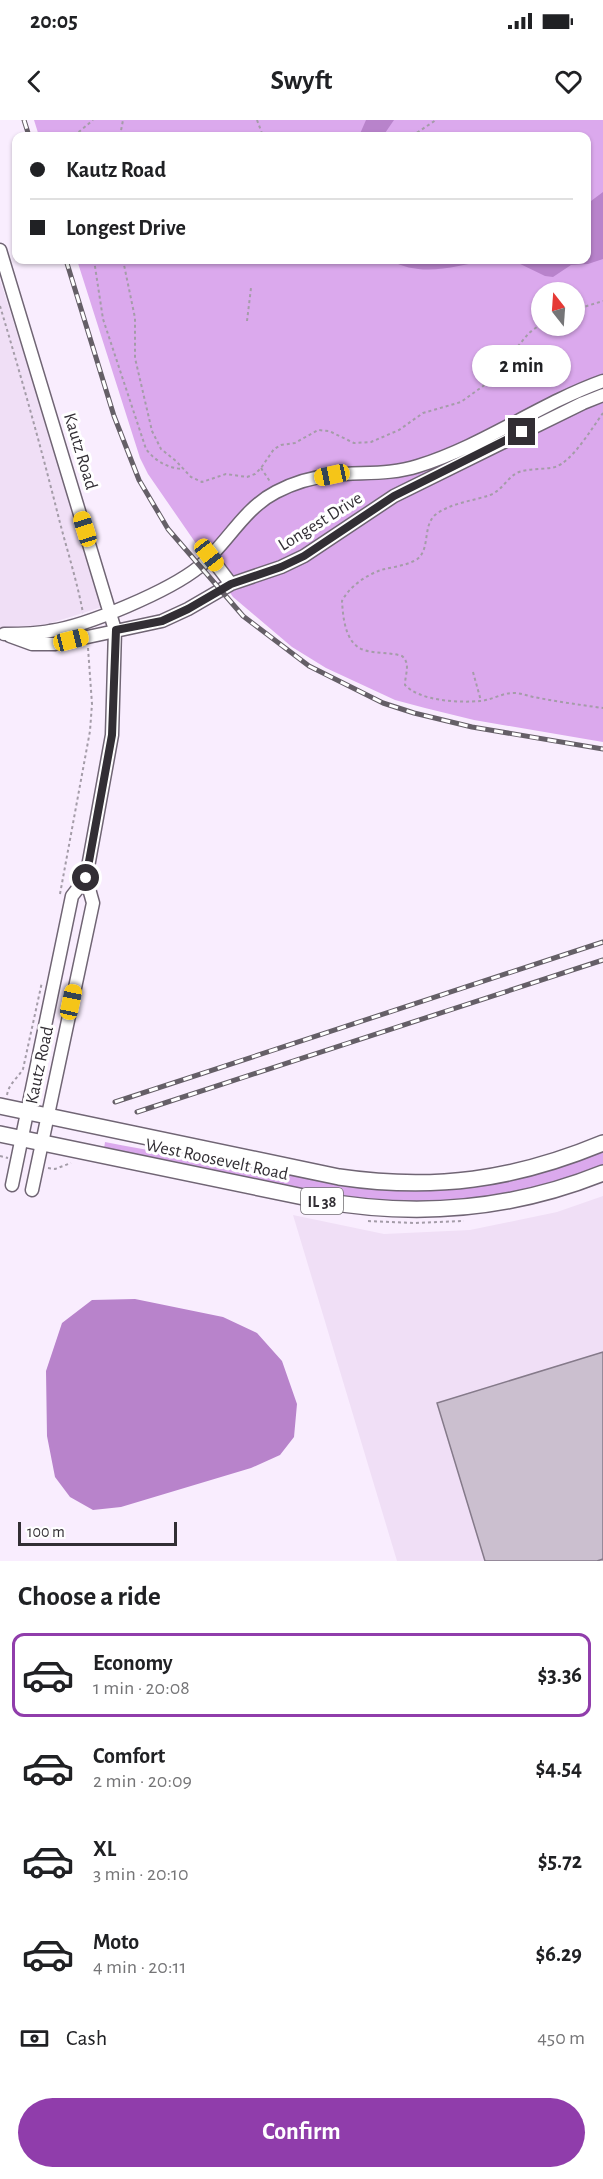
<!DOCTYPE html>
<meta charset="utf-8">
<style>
:root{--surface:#fff;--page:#f6f6f6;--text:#202124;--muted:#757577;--line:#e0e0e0;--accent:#903dab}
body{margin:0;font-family:"Alegreya Sans",sans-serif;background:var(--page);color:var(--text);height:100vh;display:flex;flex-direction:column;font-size:22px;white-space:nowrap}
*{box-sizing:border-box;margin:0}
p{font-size:20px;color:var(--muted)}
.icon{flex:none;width:33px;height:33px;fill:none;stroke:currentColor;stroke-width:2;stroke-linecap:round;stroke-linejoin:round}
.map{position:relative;height:1441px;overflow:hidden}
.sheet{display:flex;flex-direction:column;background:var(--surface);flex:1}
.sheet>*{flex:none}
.banner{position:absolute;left:12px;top:12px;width:579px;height:132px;border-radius:12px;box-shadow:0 2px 4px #0004;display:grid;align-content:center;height:132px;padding:0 18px;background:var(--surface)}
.needle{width:39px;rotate:343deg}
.controls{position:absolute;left:531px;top:162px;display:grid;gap:12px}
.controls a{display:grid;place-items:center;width:54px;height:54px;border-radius:50%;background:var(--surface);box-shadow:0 2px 4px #0004;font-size:30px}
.scale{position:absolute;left:18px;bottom:15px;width:159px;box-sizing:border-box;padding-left:6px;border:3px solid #322e34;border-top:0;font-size:16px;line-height:21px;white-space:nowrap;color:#322e34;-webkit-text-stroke:4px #fff;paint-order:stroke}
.end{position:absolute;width:27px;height:27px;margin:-14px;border:8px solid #322e34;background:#fff;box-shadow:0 0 0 3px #fff}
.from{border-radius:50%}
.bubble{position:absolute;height:42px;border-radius:21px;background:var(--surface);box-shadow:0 2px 4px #0004;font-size:20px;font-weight:700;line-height:42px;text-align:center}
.car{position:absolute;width:18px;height:36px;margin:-18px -9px;border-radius:8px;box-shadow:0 0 4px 2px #0007;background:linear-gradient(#f5c518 24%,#345 0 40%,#f5c518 0 76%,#345 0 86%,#f5c518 0)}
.banner b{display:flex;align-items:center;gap:21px;height:57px;font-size:22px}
.banner b+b{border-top:2px solid var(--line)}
.banner i{width:15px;height:15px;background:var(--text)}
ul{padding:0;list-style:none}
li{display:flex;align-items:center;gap:18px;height:84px;margin:0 12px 9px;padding:0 6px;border:3px solid transparent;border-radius:12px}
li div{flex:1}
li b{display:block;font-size:22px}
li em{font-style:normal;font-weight:700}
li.current{border-color:var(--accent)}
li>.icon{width:54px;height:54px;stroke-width:1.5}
h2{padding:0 18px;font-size:27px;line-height:72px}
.pay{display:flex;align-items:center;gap:15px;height:66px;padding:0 18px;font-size:22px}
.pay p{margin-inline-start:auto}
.button{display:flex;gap:12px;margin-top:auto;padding:12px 18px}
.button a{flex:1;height:69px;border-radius:36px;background:var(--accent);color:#fff;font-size:24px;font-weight:700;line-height:69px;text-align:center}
.status{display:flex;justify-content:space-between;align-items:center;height:42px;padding:0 30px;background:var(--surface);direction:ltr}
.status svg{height:16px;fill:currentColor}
header{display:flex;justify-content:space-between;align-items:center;height:78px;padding:0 18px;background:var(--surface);font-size:27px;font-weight:700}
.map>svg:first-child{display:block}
</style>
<div class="status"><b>20:05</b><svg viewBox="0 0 49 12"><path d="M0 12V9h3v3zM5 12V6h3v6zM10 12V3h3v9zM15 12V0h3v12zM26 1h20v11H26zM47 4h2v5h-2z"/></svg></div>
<header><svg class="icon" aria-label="back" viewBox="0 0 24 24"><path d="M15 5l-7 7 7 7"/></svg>Swyft<svg class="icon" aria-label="heart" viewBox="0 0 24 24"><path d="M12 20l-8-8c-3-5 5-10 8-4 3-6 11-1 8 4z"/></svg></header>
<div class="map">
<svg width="603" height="1441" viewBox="0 0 603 1441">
<defs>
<filter id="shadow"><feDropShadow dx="5.5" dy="5.5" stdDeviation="1.5" flood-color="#0004"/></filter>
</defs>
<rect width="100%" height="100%" fill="#f9edfe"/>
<path fill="#f0dff6" d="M0,160L105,486L0,519Z
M603,1076V1441H397L293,1095L384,1114L470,1110L557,1092Z"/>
<path fill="#dba9ed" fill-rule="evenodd" d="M34,0H603V622L474,600L425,588L395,580L326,548L292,527L233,477L148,354L140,338L77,140H586V16H39ZM542,172H574V206H542Z
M105,1022C153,1032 201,1038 249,1046C279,1052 309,1059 339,1064C430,1080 518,1066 603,1032V1045C538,1071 465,1088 394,1083C349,1080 305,1070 260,1061C208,1050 156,1039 104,1029Z"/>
<path fill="#b883cb" d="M366,0H394L383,16H359Z
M603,72V139L588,144L571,145L553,157L545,156L512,140H586L587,84Z
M390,140H489C456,146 421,158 390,140Z
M135,1179L223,1197L257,1213L282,1241L297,1284L294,1317L280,1335L251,1348L121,1387L93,1390L70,1377L55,1357L47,1316L46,1251L62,1203L92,1180Z"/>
<path fill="#cbbfcf" stroke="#857a8a" stroke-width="1.5" filter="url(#shadow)" d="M603,1232V1439L597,1441H485L437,1283Z"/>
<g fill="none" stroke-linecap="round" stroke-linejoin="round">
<defs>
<path id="minor" d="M0,130L115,510L112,615L86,758L93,783L32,1070
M209,435L231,464
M4,514C19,514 35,514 50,511C87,506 169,471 199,447C227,424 243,389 276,372C293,363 314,357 333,355C361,352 390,355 418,346C483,326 539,284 603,261
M10,516L32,524H55L162,501L188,489L231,464L281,447L304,436L394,376L583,283L603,275
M12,1065L72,776L86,758"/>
<path id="major" d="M0,986L339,1057C434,1071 514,1060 603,1023
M0,1014L318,1080C416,1098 511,1090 603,1053"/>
</defs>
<use href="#minor" stroke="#706574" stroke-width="15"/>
<use href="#major" stroke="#706574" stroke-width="18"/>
<path stroke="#a49ca8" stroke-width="2" stroke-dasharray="3 3" stroke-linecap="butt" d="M257,0L263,16
M74,16L93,0
M120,16L123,0
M412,16L436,0
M94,140L103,199L146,329C155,341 168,348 182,349
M123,140L135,198V238L152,311L161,329L176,341L191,357L202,362L226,354L247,357L255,354L261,348L274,329L281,325L295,323L318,310L329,311L354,323L371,322L399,310L423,293L461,282L486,264L529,213L542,203
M0,186C21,256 41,327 59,399C67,430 77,461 83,493
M574,190L603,181
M247,201L251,168
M603,293C592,308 572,342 555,347C543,350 530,348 519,352C507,357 503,370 490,375C473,381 450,383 435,395C422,407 431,430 416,440C405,446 392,447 381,450C366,455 349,467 342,481C343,497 345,524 364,530C376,534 390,532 402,536C411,544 405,554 405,565C420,581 459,583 480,581C493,580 503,572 516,573C524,574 531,577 539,578C560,582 581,585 603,588
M261,348L271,363
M473,552L481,581
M60,774L90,611L92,584L88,528
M7,975C9,963 18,958 23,949L42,862
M0,1036L8,1038
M48,1048L55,1049L71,1043
M368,1101L413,1103L464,1101"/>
<use href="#minor" stroke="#fff" stroke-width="12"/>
<use href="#major" stroke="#fff" stroke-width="15"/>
<defs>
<path id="rail" d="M24,0L29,16
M66,140L114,296L139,360L168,409L243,496L309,546L383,583L414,593L472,607L603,629
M115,982L603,822
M137,992L603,840"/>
</defs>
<use href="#rail" stroke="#655f67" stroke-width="5"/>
<use href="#rail" stroke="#fff" stroke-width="3" stroke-dasharray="9" stroke-linecap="butt"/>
</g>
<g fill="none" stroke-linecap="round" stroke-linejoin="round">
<path stroke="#322e34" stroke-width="8" d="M86,758L112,615L116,510L162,501L188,489L231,464L281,447L304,436L394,376L522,312"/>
</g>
<g text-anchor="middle" stroke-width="6" stroke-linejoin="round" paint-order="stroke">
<rect fill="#fff" stroke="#706d71" stroke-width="1.5" x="301" y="1068" width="42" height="26" rx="4.5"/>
<g font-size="16" font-weight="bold" fill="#322e34">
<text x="322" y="1087">IL 38</text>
</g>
<g font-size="18" fill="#322e34" stroke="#fff">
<text transform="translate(81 331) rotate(73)" y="6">Kautz Road</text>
<text transform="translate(320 401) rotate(-32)" y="6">Longest Drive</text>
<text transform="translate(39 945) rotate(-78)" y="6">Kautz Road</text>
<text transform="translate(217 1039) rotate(12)" y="6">West Roosevelt Road</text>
</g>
</g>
</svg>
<div class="controls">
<a><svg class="needle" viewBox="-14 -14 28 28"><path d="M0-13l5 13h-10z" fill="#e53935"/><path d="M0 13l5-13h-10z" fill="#757577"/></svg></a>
</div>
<div class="scale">100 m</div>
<i class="end from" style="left:86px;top:758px"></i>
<i class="end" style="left:522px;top:312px"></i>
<div class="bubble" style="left:472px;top:225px;width:99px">2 min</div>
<i class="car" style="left:332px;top:355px;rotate:258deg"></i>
<i class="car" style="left:85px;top:409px;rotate:343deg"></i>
<i class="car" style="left:209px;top:435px;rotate:142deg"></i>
<i class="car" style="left:71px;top:520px;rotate:76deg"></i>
<i class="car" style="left:71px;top:882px;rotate:12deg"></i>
<div class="banner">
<b><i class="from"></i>Kautz Road</b>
<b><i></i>Longest Drive</b>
</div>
</div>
<section class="sheet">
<h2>Choose a ride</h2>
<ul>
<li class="current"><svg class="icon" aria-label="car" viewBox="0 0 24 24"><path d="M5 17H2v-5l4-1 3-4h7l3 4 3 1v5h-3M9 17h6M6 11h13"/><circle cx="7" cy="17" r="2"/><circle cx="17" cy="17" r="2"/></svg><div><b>Economy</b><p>1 min · 20:08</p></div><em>$3.36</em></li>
<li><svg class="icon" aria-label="car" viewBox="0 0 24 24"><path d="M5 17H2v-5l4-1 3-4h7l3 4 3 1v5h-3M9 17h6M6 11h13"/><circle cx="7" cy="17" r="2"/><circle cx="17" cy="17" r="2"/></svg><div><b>Comfort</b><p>2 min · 20:09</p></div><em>$4.54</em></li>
<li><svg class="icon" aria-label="car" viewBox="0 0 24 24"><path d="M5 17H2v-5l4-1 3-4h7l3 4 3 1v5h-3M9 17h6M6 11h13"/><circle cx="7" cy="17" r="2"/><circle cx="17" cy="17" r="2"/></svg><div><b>XL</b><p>3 min · 20:10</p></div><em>$5.72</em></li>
<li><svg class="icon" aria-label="car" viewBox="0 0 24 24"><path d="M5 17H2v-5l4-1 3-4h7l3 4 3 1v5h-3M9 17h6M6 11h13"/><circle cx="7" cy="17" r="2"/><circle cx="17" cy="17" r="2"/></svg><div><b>Moto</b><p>4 min · 20:11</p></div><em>$6.29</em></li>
</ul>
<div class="pay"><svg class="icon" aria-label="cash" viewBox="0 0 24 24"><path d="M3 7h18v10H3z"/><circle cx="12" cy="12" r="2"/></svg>Cash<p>450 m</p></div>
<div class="button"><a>Confirm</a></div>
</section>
